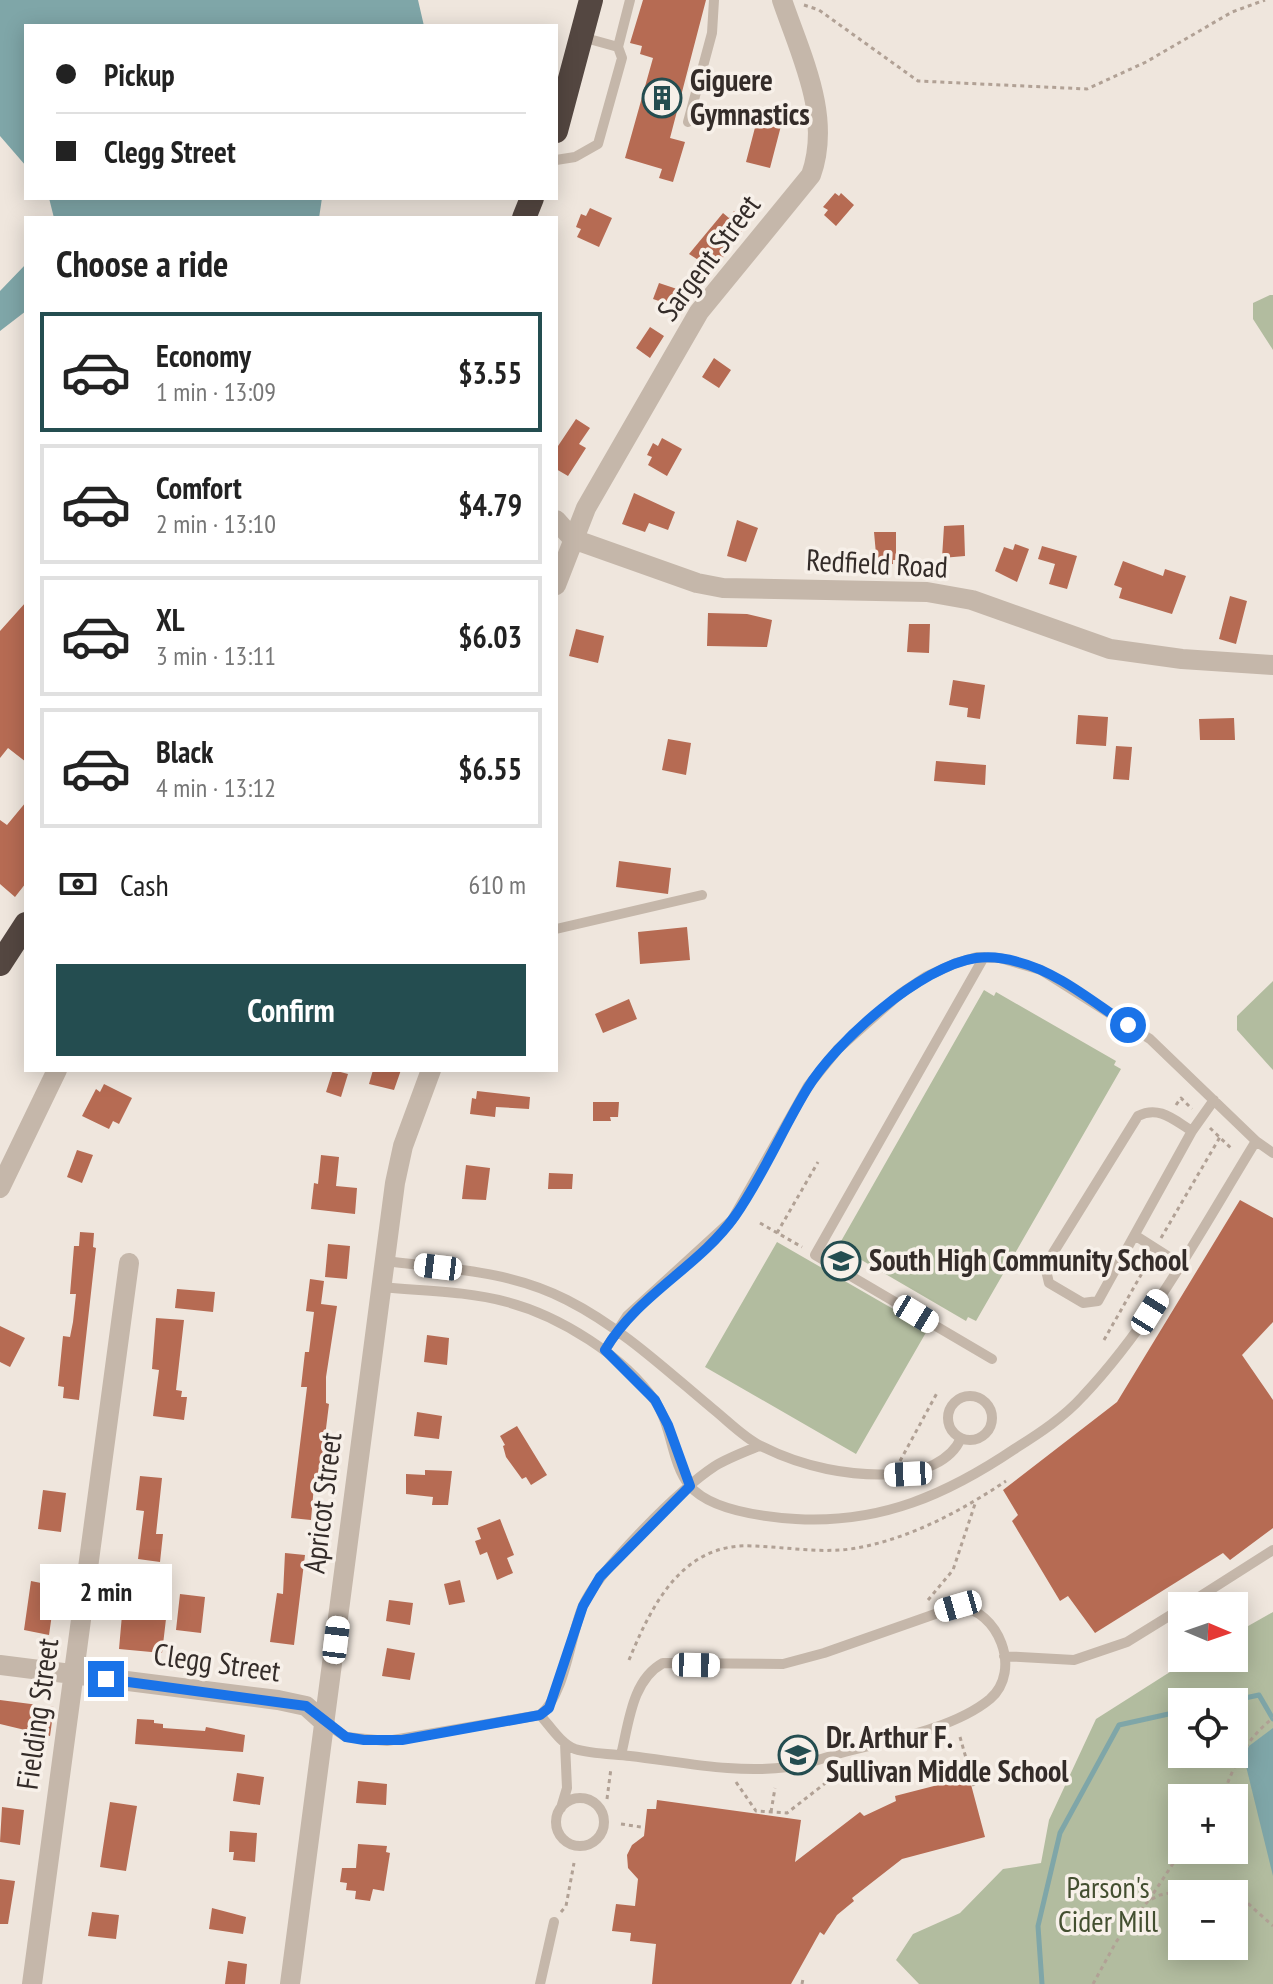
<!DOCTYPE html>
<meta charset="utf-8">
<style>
:root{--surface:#fff;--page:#f2f2f2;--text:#222;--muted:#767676;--line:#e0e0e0;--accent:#244d50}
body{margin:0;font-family:"PT Sans Narrow",sans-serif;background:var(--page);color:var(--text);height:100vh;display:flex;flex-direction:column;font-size:30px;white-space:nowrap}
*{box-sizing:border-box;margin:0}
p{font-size:26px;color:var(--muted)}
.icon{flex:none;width:44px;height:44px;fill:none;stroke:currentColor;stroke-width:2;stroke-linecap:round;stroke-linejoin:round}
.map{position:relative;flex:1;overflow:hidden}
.panel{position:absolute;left:24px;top:216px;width:534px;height:856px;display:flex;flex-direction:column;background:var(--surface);border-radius:0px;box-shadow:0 4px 20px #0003}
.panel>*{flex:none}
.hud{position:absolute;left:24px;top:24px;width:534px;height:176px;border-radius:0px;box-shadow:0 4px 20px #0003;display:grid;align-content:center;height:176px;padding:0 32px;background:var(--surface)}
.needle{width:52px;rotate:92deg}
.tools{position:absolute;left:1168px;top:1592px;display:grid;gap:16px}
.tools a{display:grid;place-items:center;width:80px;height:80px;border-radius:0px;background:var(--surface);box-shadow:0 4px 20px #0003;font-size:40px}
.end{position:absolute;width:36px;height:36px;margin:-18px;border:10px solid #1a73e8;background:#fff;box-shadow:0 0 0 4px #fff}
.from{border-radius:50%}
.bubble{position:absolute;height:56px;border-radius:0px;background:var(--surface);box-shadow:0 4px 20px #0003;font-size:26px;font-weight:700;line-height:56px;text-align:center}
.car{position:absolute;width:24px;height:48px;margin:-24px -12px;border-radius:10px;box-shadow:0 0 6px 2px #0007;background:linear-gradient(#fff 24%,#345 0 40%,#fff 0 76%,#345 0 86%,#fff 0)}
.hud b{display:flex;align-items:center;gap:28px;height:76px;font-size:30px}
.hud b+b{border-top:2px solid var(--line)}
.hud i{width:20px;height:20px;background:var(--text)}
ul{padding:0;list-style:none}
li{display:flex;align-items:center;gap:24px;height:120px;margin:0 16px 12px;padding:0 16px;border:4px solid var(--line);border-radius:0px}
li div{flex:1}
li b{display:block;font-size:30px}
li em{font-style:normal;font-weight:700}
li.selected{border-color:var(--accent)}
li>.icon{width:72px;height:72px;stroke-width:1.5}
h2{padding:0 32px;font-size:36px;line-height:96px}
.pay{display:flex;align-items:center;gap:20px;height:88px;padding:0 32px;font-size:30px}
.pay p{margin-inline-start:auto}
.primary-button{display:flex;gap:16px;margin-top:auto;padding:16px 32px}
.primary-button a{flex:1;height:92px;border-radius:0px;background:var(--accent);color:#fff;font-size:32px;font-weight:700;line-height:92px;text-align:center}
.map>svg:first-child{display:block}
</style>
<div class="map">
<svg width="1273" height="1984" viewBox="0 0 1273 1984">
<rect width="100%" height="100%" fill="#efe6dd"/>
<path fill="#b2bc9f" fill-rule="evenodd" d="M1270,295H1273V350L1253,319V303Z
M1273,981V1070L1237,1030V1016Z
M984,990L994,996L996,992L1116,1061L1114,1065L1121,1069L976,1321L968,1317L966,1321L846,1251L848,1248L840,1243Z
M777,1242L928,1329L856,1454L705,1367Z
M1273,1612V1984H919L896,1960L913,1934L960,1913L1003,1869L1041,1863L1049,1820L1096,1719L1192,1658H1234V1634ZM1182,1702H1234V1754H1182ZM1182,1798H1234V1850H1182ZM1182,1894H1234V1946H1182Z"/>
<path fill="#7fa6a8" d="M0,0H418L424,26H26V166L0,136Z
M49,198H322L319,218H54Z
M26,264V311L0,331V291Z
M1273,1728V1876L1244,1758L1249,1746Z"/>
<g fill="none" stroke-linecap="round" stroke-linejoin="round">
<path stroke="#7fa6a8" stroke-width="5" d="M1226,1702L1259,1695L1273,1719
M1042,1984L1038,1926L1060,1833L1119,1725L1182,1711"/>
</g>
<path fill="#b66b53" d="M643,0H706L670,138L685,142L673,182L659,178L662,169L625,158L653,58L640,54L642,46L630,43Z
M758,116L782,122L770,168L746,162Z
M835,193L839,196L841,193L854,205L836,226L824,215L828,210L823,207Z
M590,208L612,218L599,247L577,237L581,229L576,227L581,214L586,216Z
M734,211L748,223L714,270L689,254L723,213L729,218Z
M659,283L683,291L677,307L653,299Z
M650,327L664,336L650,358L636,348Z
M714,358L731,370L719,388L702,377Z
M576,419L590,428L579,444L586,448L568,476L556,469V449Z
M662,438L682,449L667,476L648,465L652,457L647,455L653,443L658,446Z
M634,493L675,512L668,530L649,523L645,532L622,524Z
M737,520L758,528L746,562L727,556Z
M964,525L965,556L942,558L944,526Z
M874,532H896V560H893V564L877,565Z
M1015,544L1029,549L1017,582L995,571L1004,547L1013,550Z
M1042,546L1077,556L1067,589L1049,584L1055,564L1038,559Z
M1123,561L1163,576L1165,569L1186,576L1172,614L1119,598L1122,588L1114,585Z
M1230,596L1247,601L1236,644L1219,639Z
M26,602V762L8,748L0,758V631Z
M708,613L747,614L772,620L767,647L707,646Z
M909,624H930L929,653L907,652Z
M576,629L604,636L598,663L569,656Z
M953,680L985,685L980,719L967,717L968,708L949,705Z
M1078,715L1108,717L1106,746L1076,744Z
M1234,718L1235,740H1200L1199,719Z
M668,739L691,743L686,775L662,770Z
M1116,746L1132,747L1129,780L1113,779Z
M936,761L986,765L985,785L934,781Z
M26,802V883L15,897L0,884V820L7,825Z
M619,861L671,868L668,894L616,887Z
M687,927L690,960L640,964L638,932Z
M629,999L637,1019L603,1033L595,1014Z
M333,1070L348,1074L341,1097L326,1092Z
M373,1070H401L394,1090L369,1084Z
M104,1084L132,1098L119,1124L113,1121L109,1129L82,1116L96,1089L100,1092Z
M477,1091L530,1097L529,1109L496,1107L495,1117L470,1114L472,1098L476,1099Z
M593,1102H619L618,1117H610L611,1121H593Z
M77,1150L93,1155L82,1183L67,1177Z
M321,1155L339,1157L336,1186L357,1188L355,1214L311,1209L314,1183L318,1184Z
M466,1165L490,1168L486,1200L462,1199Z
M549,1173L573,1174L572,1189H548Z
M1240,1200L1273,1218V1322L1242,1355L1273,1400V1528L1230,1560L1223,1553L1095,1633L1068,1596L1060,1601L1012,1521L1018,1515L1003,1490L1117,1402Z
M80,1232L94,1233L93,1247L96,1248L79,1400L63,1398L64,1387L58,1386L63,1336L70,1337L73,1322L76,1294H70L74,1246H79Z
M328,1244L350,1246L347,1279L325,1277Z
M310,1279L324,1281L321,1304L337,1306L326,1377V1403L329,1404L323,1453L333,1454L331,1476L328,1487L314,1485L311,1520L291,1518L307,1387H301L305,1352H309L314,1312L306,1311Z
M177,1289L215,1292L213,1312L175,1308Z
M156,1318L184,1320L176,1390L182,1391L181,1397H187L184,1420L153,1416L159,1370L152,1369Z
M0,1326L25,1338L10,1367L0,1362Z
M427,1335L449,1338L447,1365L424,1362Z
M417,1412L442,1416L439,1439L414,1436Z
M517,1426L547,1475L531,1485L526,1477L522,1479L506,1457L503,1446L505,1445L500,1436Z
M425,1470L452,1471L448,1505H432L433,1497L406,1494V1474L425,1475Z
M140,1476L162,1478L156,1534H163L160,1562L138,1559L144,1511L136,1510Z
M43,1490L66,1493L61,1532L38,1529Z
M500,1519L514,1555L507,1558L513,1573L497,1580L487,1552L480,1555L475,1541L481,1539L477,1528Z
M285,1553L305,1555L294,1645L270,1642L277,1593L283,1594Z
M460,1580L465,1602L449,1605L444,1584Z
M31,1581L56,1586L49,1635L24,1630Z
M180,1594L205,1597L201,1633L176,1630Z
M389,1600L413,1603L410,1625L386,1621Z
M122,1615L166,1619L162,1653L119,1649Z
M387,1648L415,1653L410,1680L382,1676Z
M0,1700L54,1707L50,1736L0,1724Z
M137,1719L154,1720V1723L163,1724V1728L205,1731L206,1727L245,1735L243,1752L135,1744Z
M237,1773L264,1777L260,1805L233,1801Z
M969,1777L985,1837L902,1859L852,1898L854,1901L837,1915L824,1935L820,1932L791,1984H652L656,1944L630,1941L631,1933L612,1931L616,1904L635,1906L638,1879L628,1868L627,1855L632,1845L644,1836L647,1809H656L657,1800L801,1820L795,1862L860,1812L864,1816L896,1801L895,1796Z
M358,1781L387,1784L386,1805L356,1803Z
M110,1802L137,1806L126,1871L100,1867Z
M2,1807L24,1810L20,1845L0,1842Z
M230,1831L257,1833L255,1862L233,1860L234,1852H229Z
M358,1844L387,1846L386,1852L390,1853L384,1891L373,1889L370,1901L355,1899L356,1891L346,1890L347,1883L340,1882L342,1868H356Z
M0,1879L15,1881L8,1924H0Z
M212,1908L246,1917L243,1934L209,1929Z
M92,1912L119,1915L116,1939L88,1936Z
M228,1961L247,1964L245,1984H225Z"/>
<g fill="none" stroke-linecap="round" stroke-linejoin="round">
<path stroke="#b1a195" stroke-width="3" stroke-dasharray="4 4" stroke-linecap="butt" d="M804,5L819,10L918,81L1087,89L1146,62L1232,12L1265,0
M1176,1105L1181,1098L1192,1109
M1210,1128L1233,1150
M760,1223L802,1247
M777,1233L818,1162
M1161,1238L1220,1137
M1104,1340L1150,1259
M900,1461L937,1393
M928,1600L953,1570L976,1501
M629,1660C652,1604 683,1542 753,1546C787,1547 823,1554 857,1548C911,1538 961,1511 1006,1481
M960,1737L974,1786
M736,1782L756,1811L787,1813L832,1778
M1222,1798C1234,1765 1245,1740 1273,1718
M607,1799L611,1768
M771,1812L775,1788
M621,1824L641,1827
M1149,1900L1182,1850
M561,1912L566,1906L574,1863
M802,1984L803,1979
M1093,1984L1116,1942L1148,1901L1160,1895L1203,1886L1232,1889L1273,1926"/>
<path stroke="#c5b7aa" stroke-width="10" d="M582,37L618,47
M688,122L712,33L714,0
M556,160L575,157L598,144L622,58L618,47L630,0
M556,929L702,895
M984,957L815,1255L992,1359
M1192,1131C1174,1120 1159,1105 1138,1116L1045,1266L1049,1283L1083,1303L1098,1301L1192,1131L1214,1100
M1136,1236L1180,1264
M385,1261C448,1269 509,1270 567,1300C622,1328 666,1370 713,1409C728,1421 744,1438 761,1446C802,1467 851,1477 896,1474C920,1473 951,1462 961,1438
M381,1287C422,1291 467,1291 507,1302C560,1316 624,1356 655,1401C672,1426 671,1462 689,1485C710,1511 766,1517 796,1519C881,1524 948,1494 1016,1448C1040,1433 1064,1417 1083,1396C1153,1322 1203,1227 1256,1141
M605,1350L627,1316L732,1220L808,1086L838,1049L900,994L927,976L956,963L977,957L1000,958L1041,970L1150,1039L1256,1141L1273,1153
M948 1418a22 22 0 1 1 44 0a22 22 0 1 1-44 0Z
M1185,1606L1273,1550
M1004,1656L1074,1660L1127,1642L1182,1608
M540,1715C550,1726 561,1744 575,1749C591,1754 613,1754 630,1756C682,1762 736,1774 788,1767C806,1764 824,1758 841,1753C886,1741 954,1729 990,1699C1023,1670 998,1610 958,1606L824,1653L783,1664L663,1663C632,1680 629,1722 621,1755
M325,1723L346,1737L387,1741L540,1715C565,1695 570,1638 582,1608C597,1571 680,1489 715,1466C728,1458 744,1452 759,1446
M556 1822a24 24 0 1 1 48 0a24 24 0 1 1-48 0Z
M561,1808L567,1788L565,1743
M540,1984L554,1922"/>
<path stroke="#c5b7aa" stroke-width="20" d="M556,520L573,539L697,583L723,588L927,592L972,600L1110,649L1182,659L1273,665
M556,585L586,508L699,312L811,175C832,116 801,56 782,0
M0,1188L57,1070
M0,1665L278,1700L306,1706L325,1723
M32,1984L129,1263
M290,1984L395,1183L403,1146L431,1070"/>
<path stroke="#544741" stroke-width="24" d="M556,131L591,0
M524,218L532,198
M0,964L26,924"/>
</g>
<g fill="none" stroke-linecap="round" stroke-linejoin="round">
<path stroke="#1a73e8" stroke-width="10" d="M106,1679L306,1706L346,1737L364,1740H402L540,1715L549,1708L583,1606L600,1577L690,1486L668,1425L655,1400L605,1350C638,1294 699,1267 735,1216C763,1176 782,1130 807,1089C835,1042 921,966 976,958C990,956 1005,958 1018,962C1058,972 1094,1003 1128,1025"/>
</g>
<defs>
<symbol id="building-ring" viewBox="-11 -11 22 22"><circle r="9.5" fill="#f7f0e9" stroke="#244d50" stroke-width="1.5"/><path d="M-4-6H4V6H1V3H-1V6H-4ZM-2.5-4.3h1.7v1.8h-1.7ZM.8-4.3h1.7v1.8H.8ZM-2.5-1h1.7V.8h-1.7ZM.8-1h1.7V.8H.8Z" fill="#244d50"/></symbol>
<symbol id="school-ring" viewBox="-11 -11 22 22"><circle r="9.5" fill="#f7f0e9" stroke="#244d50" stroke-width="1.5"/><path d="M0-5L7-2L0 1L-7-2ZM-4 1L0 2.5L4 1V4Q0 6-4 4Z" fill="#244d50"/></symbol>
</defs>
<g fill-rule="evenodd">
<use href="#building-ring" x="640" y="76" width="44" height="44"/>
<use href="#school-ring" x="819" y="1239" width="44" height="44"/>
<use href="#school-ring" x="776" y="1733" width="44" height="44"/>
</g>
<g text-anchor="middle" stroke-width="7" stroke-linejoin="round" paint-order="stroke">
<g font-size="30" font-weight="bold" fill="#342c29" stroke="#f7f0e9" text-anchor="start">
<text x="690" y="91">Giguere<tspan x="690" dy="34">Gymnastics</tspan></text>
<text x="869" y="1271">South High Community School</text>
<text x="826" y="1748">Dr. Arthur F.<tspan x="826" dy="34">Sullivan Middle School</tspan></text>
</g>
<g font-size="30" fill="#342c29" stroke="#f7f0e9">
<text transform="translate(709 258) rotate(-53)" y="10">Sargent Street</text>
<text transform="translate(877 564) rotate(3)" y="10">Redfield Road</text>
<text transform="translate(323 1503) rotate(-83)" y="10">Apricot Street</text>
<text transform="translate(217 1663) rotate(8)" y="10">Clegg Street</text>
<text transform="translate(38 1714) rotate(-82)" y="10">Fielding Street</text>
</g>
<g font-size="30" fill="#434f30" stroke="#f7f0e9">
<text x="1108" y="1898">Parson's<tspan x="1108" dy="34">Cider Mill</tspan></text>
</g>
</g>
</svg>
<div class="tools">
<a><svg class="needle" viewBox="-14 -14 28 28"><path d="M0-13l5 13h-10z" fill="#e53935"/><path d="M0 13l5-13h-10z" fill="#767676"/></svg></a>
<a><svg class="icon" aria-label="locate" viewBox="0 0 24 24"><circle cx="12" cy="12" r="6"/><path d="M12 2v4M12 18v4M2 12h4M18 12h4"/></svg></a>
<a>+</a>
<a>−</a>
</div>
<i class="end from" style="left:1128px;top:1025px"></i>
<i class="end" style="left:106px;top:1679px"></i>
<div class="bubble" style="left:40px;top:1564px;width:132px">2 min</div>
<i class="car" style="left:438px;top:1267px;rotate:277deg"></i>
<i class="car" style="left:1150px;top:1312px;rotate:32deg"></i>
<i class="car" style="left:916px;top:1314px;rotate:121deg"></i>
<i class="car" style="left:908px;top:1474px;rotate:267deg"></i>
<i class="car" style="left:958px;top:1606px;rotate:254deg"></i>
<i class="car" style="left:336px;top:1640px;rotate:7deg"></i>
<i class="car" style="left:696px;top:1665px;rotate:91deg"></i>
<div class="hud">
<b><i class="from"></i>Pickup</b>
<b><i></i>Clegg Street</b>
</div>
<section class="panel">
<h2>Choose a ride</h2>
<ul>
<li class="selected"><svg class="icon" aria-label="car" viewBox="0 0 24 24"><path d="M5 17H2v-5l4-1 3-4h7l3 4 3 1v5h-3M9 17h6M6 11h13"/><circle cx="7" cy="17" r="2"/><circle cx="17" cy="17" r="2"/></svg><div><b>Economy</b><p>1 min · 13:09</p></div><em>$3.55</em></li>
<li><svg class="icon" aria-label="car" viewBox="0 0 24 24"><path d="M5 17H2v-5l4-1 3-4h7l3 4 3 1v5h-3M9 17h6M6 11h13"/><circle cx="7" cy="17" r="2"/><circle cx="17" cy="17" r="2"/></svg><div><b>Comfort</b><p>2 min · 13:10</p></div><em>$4.79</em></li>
<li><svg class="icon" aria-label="car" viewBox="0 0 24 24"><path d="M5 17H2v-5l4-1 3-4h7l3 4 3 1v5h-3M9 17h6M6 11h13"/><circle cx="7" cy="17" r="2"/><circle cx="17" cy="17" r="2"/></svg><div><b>XL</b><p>3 min · 13:11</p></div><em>$6.03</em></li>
<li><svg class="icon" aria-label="car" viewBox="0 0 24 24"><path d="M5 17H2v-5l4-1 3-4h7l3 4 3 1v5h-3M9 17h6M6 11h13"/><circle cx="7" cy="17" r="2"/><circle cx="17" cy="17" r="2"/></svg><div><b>Black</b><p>4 min · 13:12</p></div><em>$6.55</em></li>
</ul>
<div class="pay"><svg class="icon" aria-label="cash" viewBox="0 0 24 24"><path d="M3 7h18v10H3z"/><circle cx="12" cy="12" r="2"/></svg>Cash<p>610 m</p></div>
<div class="primary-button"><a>Confirm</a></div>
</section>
</div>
